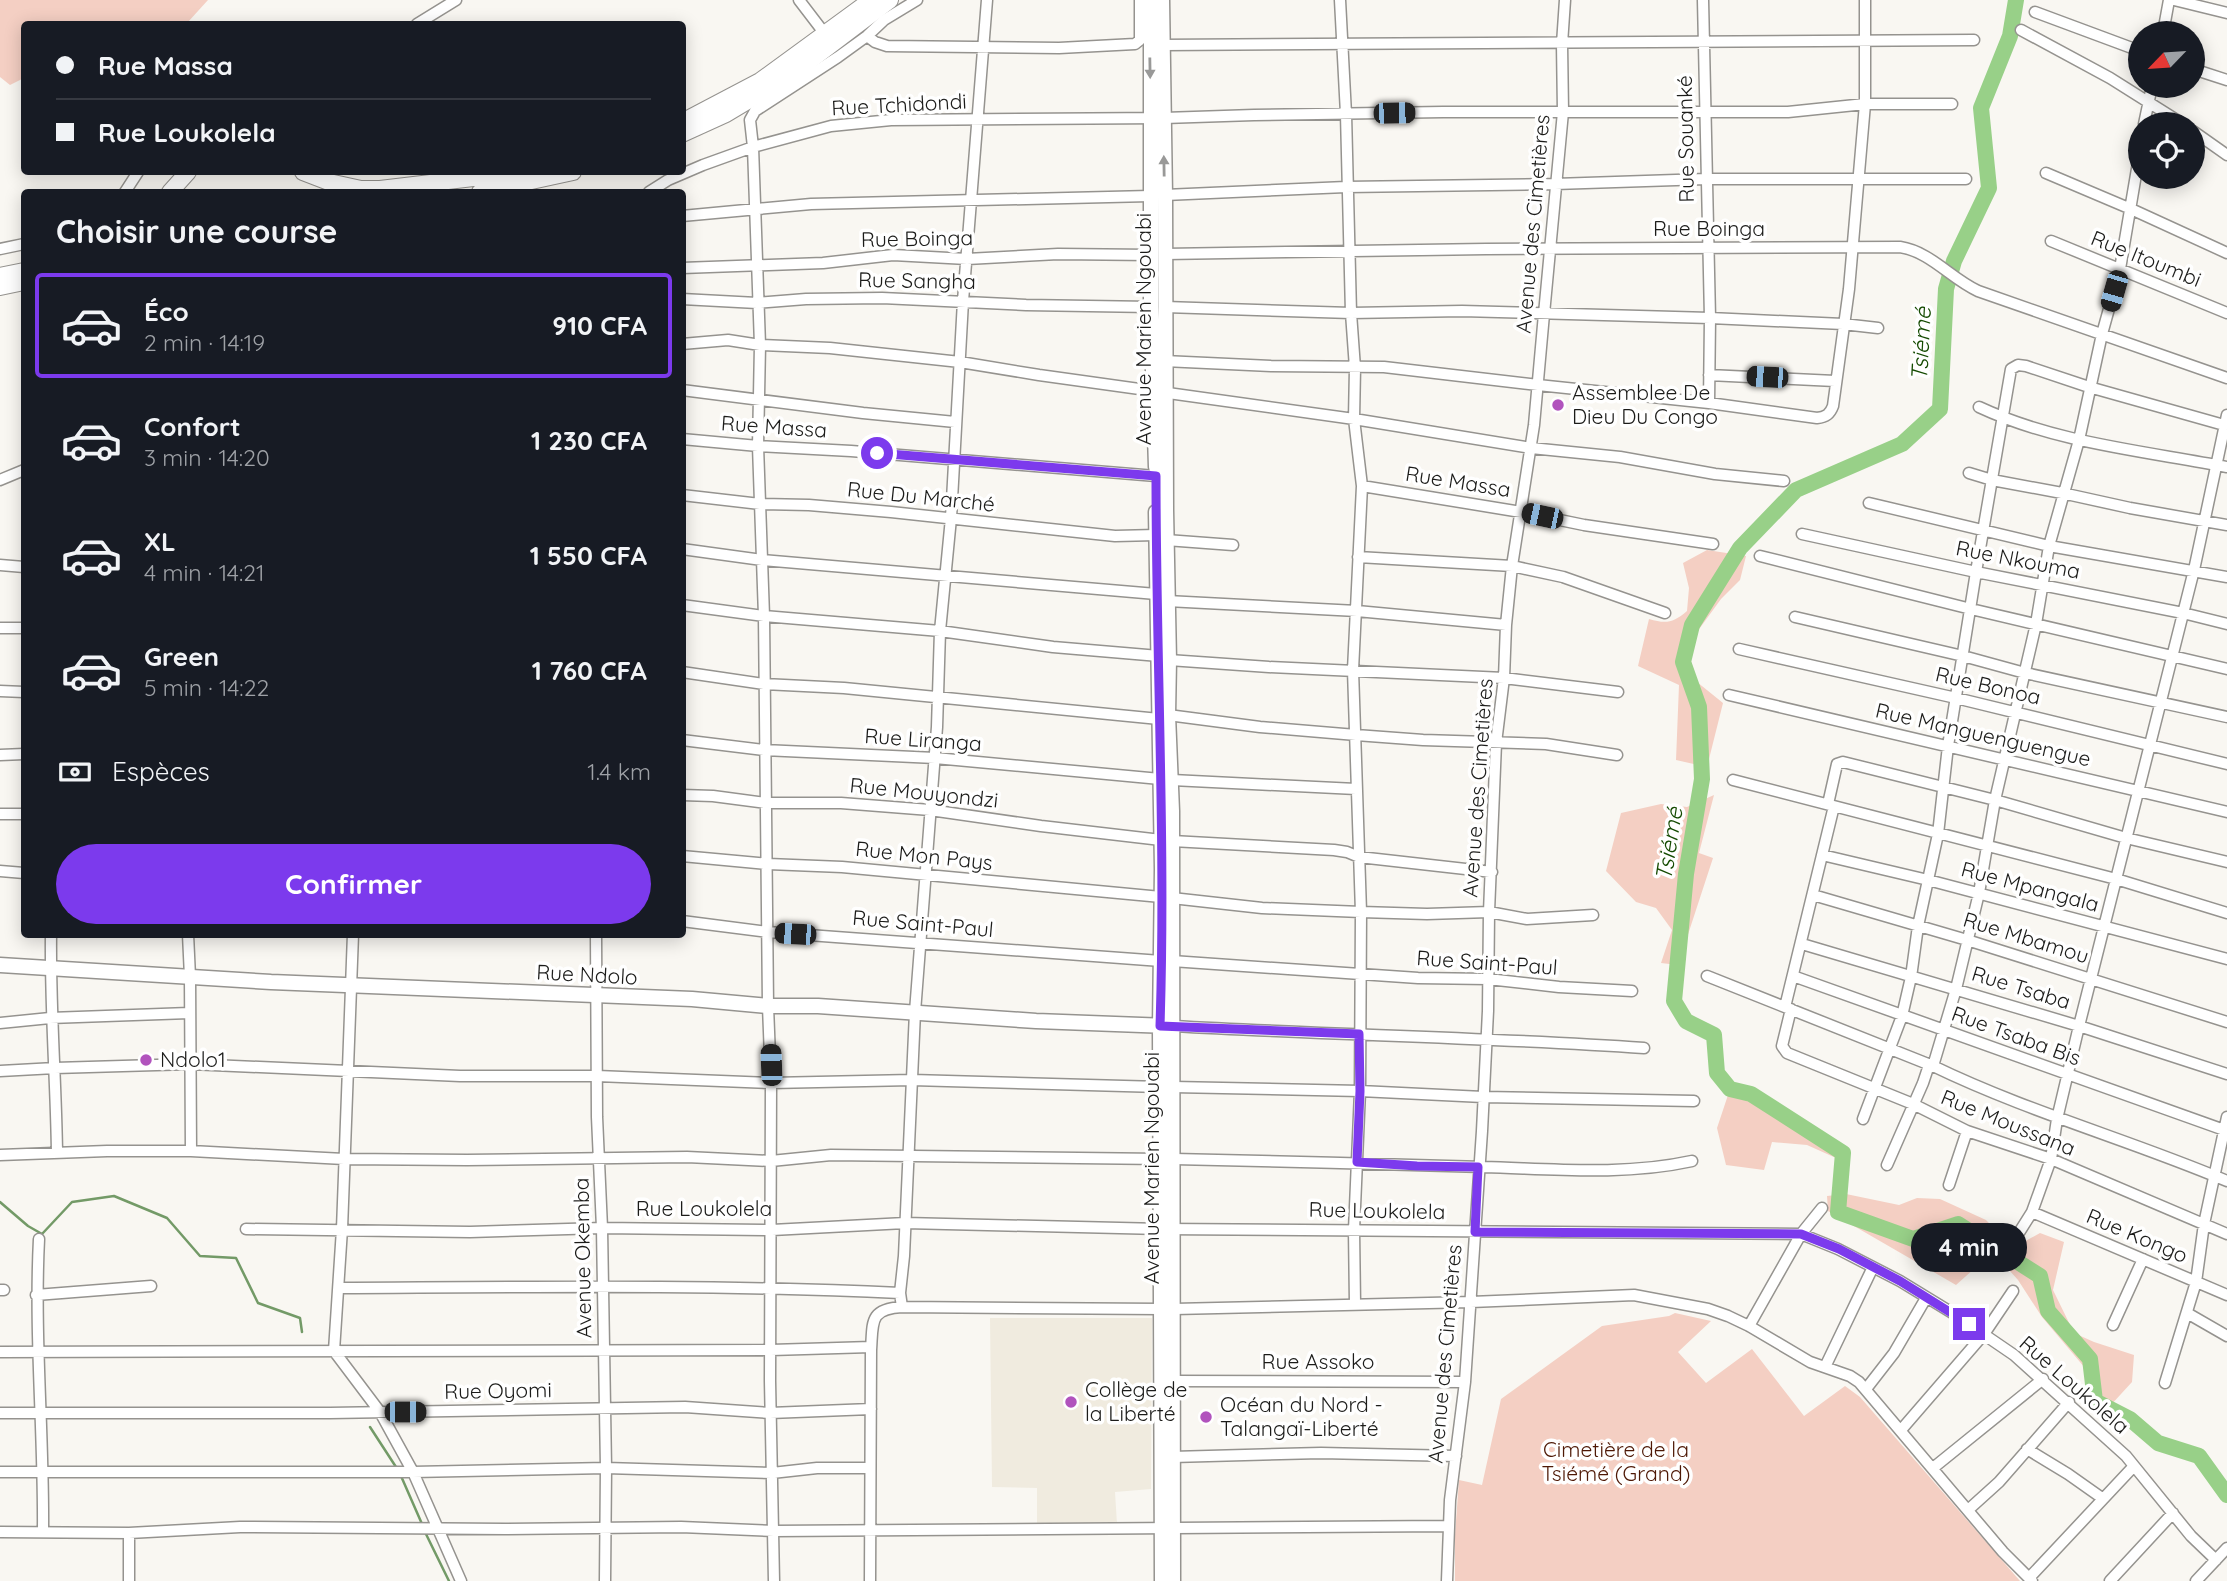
<!DOCTYPE html>
<html lang="fr">
<meta charset="utf-8">
<style>
:root{--surface:#171b24;--page:#242831;--text:#f1f3f6;--muted:#9ea1a6;--line:#363941;--accent:#7c3aed}
body{margin:0;font-family:Quicksand,sans-serif;background:var(--page);color:var(--text);height:100vh;display:flex;flex-direction:column;font-size:26px;white-space:nowrap}
*{box-sizing:border-box;margin:0}
p{font-size:23px;color:var(--muted)}
.icon{flex:none;width:38px;height:38px;fill:none;stroke:currentColor;stroke-width:2;stroke-linecap:round;stroke-linejoin:round}
.map{position:relative;flex:1;overflow:hidden}
.drawer{position:absolute;left:21px;top:189px;width:665px;height:749px;display:flex;flex-direction:column;background:var(--surface);border-radius:7px;box-shadow:0 4px 18px #0003}
.drawer>*{flex:none}
.guide{position:absolute;left:21px;top:21px;width:665px;height:154px;border-radius:7px;box-shadow:0 4px 18px #0003;display:grid;align-content:center;height:154px;padding:0 35px;background:var(--surface)}
.needle{width:46px;rotate:245deg}
.buttons{position:absolute;left:2128px;top:21px;display:grid;gap:14px}
.buttons a{display:grid;place-items:center;width:77px;height:77px;border-radius:50%;background:var(--surface);box-shadow:0 4px 18px #0003;font-size:35px}
.end{position:absolute;width:32px;height:32px;margin:-16px;border:9px solid #7c3aed;background:#fff;box-shadow:0 0 0 4px #fff}
.from{border-radius:50%}
.bubble{position:absolute;height:49px;border-radius:24px;background:var(--surface);box-shadow:0 4px 18px #0003;font-size:23px;font-weight:800;line-height:49px;text-align:center}
.car{position:absolute;width:21px;height:42px;margin:-21px -10px;border-radius:9px;box-shadow:0 0 5px 2px #0007;background:linear-gradient(#222 24%,#8ab4d8 0 40%,#222 0 76%,#8ab4d8 0 86%,#222 0)}
.guide b{display:flex;align-items:center;gap:24px;height:66px;font-size:26px}
.guide b+b{border-top:2px solid var(--line)}
.guide i{width:18px;height:18px;background:var(--text)}
ul{padding:0;list-style:none}
li{display:flex;align-items:center;gap:21px;height:105px;margin:0 14px 10px;padding:0 21px;border:4px solid transparent;border-radius:7px}
li div{flex:1}
li b{display:block;font-size:26px}
li em{font-style:normal;font-weight:800}
li.current{border-color:var(--accent)}
li>.icon{width:63px;height:63px;stroke-width:1.5}
h2{padding:0 35px;font-size:32px;line-height:84px}
.pay{display:flex;align-items:center;gap:18px;height:77px;padding:0 35px;font-size:26px}
.pay p{margin-inline-start:auto}
.primary-button{display:flex;gap:14px;margin-top:auto;padding:14px 35px}
.primary-button a{flex:1;height:80px;border-radius:42px;background:var(--accent);color:#fff;font-size:28px;font-weight:800;line-height:80px;text-align:center}
.map>svg:first-child{display:block}
</style>
<div class="map">
<svg width="2227" height="1581" viewBox="0 0 2227 1581">
<rect width="100%" height="100%" fill="#f9f7f2"/>
<path fill="#f0ebdf" d="M990,1318H1152L1151,1489L1115,1492L1117,1524H1037V1488L992,1487Z"/>
<path fill="#f4cfc3" d="M0,0H208L188,22L172,24H24V78L10,85L0,77Z
M1707,550L1746,556L1740,580L1721,599L1697,632L1690,658L1697,682L1723,703L1707,767L1676,760L1679,685L1638,666L1649,619C1666,624 1673,623 1687,611L1689,588L1683,563Z
M1714,795L1699,853L1713,858L1678,965L1661,963L1672,930L1656,908L1636,902L1606,871L1621,813L1661,804L1687,807Z
M1730,1089L1836,1141V1158L1807,1145L1772,1142L1764,1170L1726,1165L1717,1128Z
M1846,1194L1899,1205L1917,1198L1940,1199L1986,1220L2013,1248L2040,1233L2064,1242L2053,1290L2074,1333L2094,1342L2134,1355L2132,1382L2099,1418L2086,1393L2085,1368L2042,1317L2018,1280L1993,1252L1956,1285L1828,1211L1827,1196Z
M1675,1313L1711,1321L1678,1352L1706,1383L1752,1349L1804,1416L1845,1386L1860,1397L2020,1581H1455V1535L1459,1480L1482,1485L1501,1399L1602,1326L1669,1316Z"/>
<g fill="none" stroke-linecap="round" stroke-linejoin="round">
<path stroke="#739a67" stroke-width="2.5" d="M0,1202L28,1226L42,1234L72,1202L114,1196L167,1218L200,1256L236,1258L258,1303L300,1318L302,1332
M370,1427L396,1467
M401,1476L422,1524
M424,1530L449,1581"/>
<path stroke="#98d088" stroke-width="16" d="M2016,0L2010,36L1981,108L1989,188L1954,261L1946,289L1940,409L1902,444L1796,490L1740,548L1692,625L1683,662L1699,707L1702,779L1686,874L1674,1001L1686,1021L1714,1035L1717,1073L1730,1089L1751,1094L1843,1153L1838,1212L1913,1239L1958,1224L2040,1276L2048,1311L2090,1359L2095,1401L2130,1419L2158,1443L2199,1456L2227,1495"/>
<defs>
<path id="minor" d="M799,0L825,34
M1340,0L1346,114L1351,313L1355,368L1354,419L1362,486L1353,670L1361,912L1360,1091L1354,1230L1355,1304
M1703,0L1710,318L1709,403
M2174,0L2227,13
M2035,12L2140,51
M417,24L456,0
M2021,30L2110,78L2183,124
M2163,33L2169,0
M867,36L875,42L887,46L1059,48L1135,44L1140,40V0
M1163,45L1974,40
M2193,69L2227,80
M2144,124L2152,86
M2193,131L2227,155
M2046,173L2131,209L2227,253
M125,192L138,172
M649,192L668,180L703,165L753,147L831,126L891,120L1164,118L1254,115L1443,112H1788L1865,104H1952
M1165,195L1346,187L1555,184L1706,179H1966
M682,216L811,204L1150,196
M2051,241L2227,313
M0,249L24,244
M1165,254L1486,249L1900,247C1931,252 1950,278 1978,291L2227,378
M682,268L823,263L893,255L967,259L1058,254L1151,255
M682,299L757,303L806,299L882,298L1026,305L1151,307
M1165,307L1351,313L1462,311L1710,318L1843,324L1878,328
M682,344L728,340L760,345L830,348L960,362L1039,375L1354,419L1531,448L1620,457L1715,474L1784,481
M1164,361L1271,366L1384,367L1538,385L1709,403L1817,418C1826,417 1830,414 1833,406L1849,289L1865,104V0
M1709,375L1835,381
M682,390L863,413L955,422
M1979,407C2056,443 2144,451 2227,467
M682,439L758,446L851,451L1156,476
M1969,473L1992,480L2062,493L2130,508L2227,525
M0,480L24,470
M1362,486L1521,512L1584,525L1713,544
M682,495L760,504L809,505L891,512L1115,536L1156,535
M1869,503L2049,546L2227,577
M1802,534L1976,572L2183,613L2227,624
M1166,540L1233,545
M682,549L762,560L1156,594
M1760,556L1971,609L2227,669
M1358,557L1512,566L1563,577L1665,613
M0,565L24,567
M1167,601L1357,611L1506,625
M682,605L764,616L940,631L1053,647L1159,656
M1795,617L1963,656L2025,673L2227,717
M0,628H24
M1739,649L1956,698L2227,764
M1169,660L1269,667L1504,678L1618,692
M682,672L764,684L844,688L1159,719
M0,691L24,692
M1729,695L2227,812
M1168,715L1260,727L1356,735L1423,740L1546,744L1617,755
M682,740L764,750L935,758L1160,779
M0,755L24,754
M1172,780L1356,789
M1733,780L2116,879L2227,913
M682,795L713,796L766,803H841L930,810L1041,826L1161,840
M1828,804L1837,764L1843,762L1995,800L2126,838L2227,862
M0,814H24
M1172,841L1334,850L1347,852L1359,857L1492,872
M1822,855L1928,880L2227,959
M682,856L768,864L842,867L1161,897
M0,871L24,873
M1813,895L1967,940L2227,1022
M1172,898L1262,908L1361,912L1427,914L1489,912L1527,919L1593,915
M682,921L768,932L1161,961
M51,934C50,1008 56,1080 57,1153
M188,934L190,977L191,1151
M353,934L342,1229L334,1351L380,1412L413,1472L461,1581
M596,934L597,1117L602,1228L606,1468L605,1581
M1802,944L2079,1026L2227,1074
M1172,961L1418,978L1488,979L1559,987L1632,991
M1707,976L1933,1066C2028,1112 2130,1140 2227,1181
M1793,976L2227,1131
M1785,1007L1834,806
M1791,1009L1782,1046L1787,1053L1913,1104L1967,1131L2051,1159L2227,1234
M0,1023L50,1018L189,1013
M1173,1026C1330,1035 1487,1037 1644,1048
M1933,1066L1956,989L1979,893L1995,800L2036,624L2049,546L2079,440L2102,334L2120,269L2140,151
M0,1071L55,1068L190,1064L460,1076H597L771,1083L912,1080L1160,1087
M1173,1087L1360,1091L1483,1097L1694,1101
M1863,1119L1902,1016L1911,977L1918,926L1938,834L1948,746L1976,572L2011,369L2018,365L2026,366L2089,387L2224,425
M0,1155L107,1151H191L344,1159L467,1160L687,1157L771,1161L831,1155L1162,1159
M1174,1159C1277,1161 1381,1164 1484,1167C1554,1169 1623,1176 1692,1161
M1887,1165L1923,1083L1929,1065
M1949,1185L1967,1131
M2032,1212L2227,1295
M246,1229L470,1232L602,1228L772,1230L905,1223L1161,1229L1801,1234L1838,1249L1900,1281L1954,1314L2014,1355L2126,1456L2191,1536L2216,1560
M39,1239C34,1336 44,1434 43,1531
M2015,1239L2032,1212L2051,1159L2057,1119L2079,1026L2194,570L2227,415
M339,1288C526,1287 713,1284 900,1293
M0,1290H4
M36,1295L151,1286
M902,1307L900,1293L904,1256L915,1012L937,727L940,631L951,518L963,301L987,0
M1174,1309L1471,1302L1634,1295L1708,1309L1728,1316L1749,1326L1810,1362L1850,1376L1859,1382L2003,1552L2032,1581
M2187,1313L2227,1336
M2113,1325L2143,1259
M1749,1326L1801,1234L1822,1208
M0,1352L771,1350L871,1347
M1825,1367L1873,1267
M1172,1381L1465,1382
M2165,1383L2196,1282L2204,1224L2227,1117
M1866,1389L1894,1353L1926,1298
M0,1413H330L685,1407L770,1413L871,1409
M1901,1430L1984,1334L2013,1291
M2027,1449L2068,1474L2102,1498
M1172,1457L1321,1453L1456,1456
M1933,1468L2043,1379
M0,1472H413L606,1468L772,1473L817,1468H870
M1968,1510L1999,1482L2069,1402
M0,1532L129,1533L240,1527L505,1529L681,1527L774,1531L1448,1526
M2029,1578L2134,1466
M129,1581V1533
M774,1581L770,1381L771,1083L768,1006L764,616L758,446L760,345L753,147L750,120L755,111L838,57L867,36L884,20L917,0
M870,1581L871,1350C873,1322 869,1309 902,1307L1162,1309
M1447,1581L1450,1500L1465,1382L1482,1131L1488,1011L1489,912L1496,743L1504,678L1506,625L1512,566L1534,425L1544,314L1563,112L1562,44L1565,0
M2110,1581L2173,1513
M2196,1581L2227,1548"/>
<path id="major" d="M1151,0V307L1156,467
M1162,0L1165,195L1166,510L1169,660L1168,715L1172,811L1173,1581
M1156,512L1162,869L1160,1026L1162,1581
M0,965L271,982L692,999L768,1006H818L1036,1021L1168,1026"/>
<path id="highway" d="M682,122L760,81L871,0
M682,134L726,114L791,75L890,0
M303,172L329,182L361,189H380L490,176
M481,178L513,172
M170,192L188,172
M480,192L573,172
M0,276L24,271
M0,287L24,282"/>
</defs>
<use href="#minor" stroke="#95938f" stroke-width="13"/>
<use href="#major" stroke="#95938f" stroke-width="17"/>
<use href="#highway" stroke="#95938f" stroke-width="18"/>
<use href="#minor" stroke="#fff" stroke-width="10"/>
<use href="#major" stroke="#fff" stroke-width="14"/>
<use href="#highway" stroke="#fff" stroke-width="16"/>
</g>
<defs><path id="oneway-solid" d="M-6-.8H1V-3.2L6.5 0L1 3.2V.8H-6Z" transform="scale(1.75)"/></defs>
<g fill="#999998">
<use href="#oneway-solid" transform="translate(1150 68) rotate(89)"/>
<use href="#oneway-solid" transform="translate(1164 166) rotate(-91)"/>
</g>
<g fill="none" stroke-linecap="round" stroke-linejoin="round">
<path stroke="#7c3aed" stroke-width="9" d="M877,453L1156,476C1156,659 1166,843 1160,1026L1359,1034L1360,1091L1357,1162L1417,1166L1478,1167L1475,1232L1801,1234L1839,1249L1900,1281L1969,1324"/>
</g>
<g fill="#b153bd" stroke="#fff" stroke-width="2.5">
<circle cx="1558" cy="405" r="7"/>
<circle cx="146" cy="1060" r="7"/>
<circle cx="1071" cy="1402" r="7"/>
<circle cx="1206" cy="1417" r="7"/>
</g>
<g text-anchor="middle" stroke-width="7" stroke-linejoin="round" paint-order="stroke">
<g font-size="21" fill="#1c1c1a" stroke="#fff">
<text transform="translate(899 105) rotate(-3)" y="7">Rue Tchidondi</text>
<text transform="translate(1686 139) rotate(-91)" y="7">Rue Souanké</text>
<text transform="translate(1533 224) rotate(-85)" y="7">Avenue des Cimetières</text>
<text x="1709" y="236">Rue Boinga</text>
<text transform="translate(917 239) rotate(-1)" y="7">Rue Boinga</text>
<text transform="translate(2146 259) rotate(22)" y="7">Rue Itoumbi</text>
<text transform="translate(917 281) rotate(1)" y="7">Rue Sangha</text>
<text transform="translate(1144 329) rotate(-90)" y="7">Avenue Marien Ngouabi</text>
<text transform="translate(774 427) rotate(4)" y="7">Rue Massa</text>
<text transform="translate(1458 482) rotate(9)" y="7">Rue Massa</text>
<text transform="translate(921 497) rotate(6)" y="7">Rue Du Marché</text>
<text transform="translate(2018 560) rotate(11)" y="7">Rue Nkouma</text>
<text transform="translate(1988 686) rotate(13)" y="7">Rue Bonoa</text>
<text transform="translate(1983 735) rotate(13)" y="7">Rue Manguenguengue</text>
<text transform="translate(923 740) rotate(4)" y="7">Rue Liranga</text>
<text transform="translate(1478 788) rotate(-86)" y="7">Avenue des Cimetières</text>
<text transform="translate(924 793) rotate(6)" y="7">Rue Mouyondzi</text>
<text transform="translate(924 856) rotate(6)" y="7">Rue Mon Pays</text>
<text transform="translate(2030 887) rotate(15)" y="7">Rue Mpangala</text>
<text transform="translate(923 924) rotate(5)" y="7">Rue Saint-Paul</text>
<text transform="translate(2026 938) rotate(17)" y="7">Rue Mbamou</text>
<text transform="translate(1487 963) rotate(4)" y="7">Rue Saint-Paul</text>
<text transform="translate(587 975) rotate(3)" y="7">Rue Ndolo</text>
<text transform="translate(2021 988) rotate(17)" y="7">Rue Tsaba</text>
<text transform="translate(2016 1036) rotate(20)" y="7">Rue Tsaba Bis</text>
<text transform="translate(2008 1123) rotate(22)" y="7">Rue Moussana</text>
<text transform="translate(1152 1168) rotate(-90)" y="7">Avenue Marien Ngouabi</text>
<text x="704" y="1216">Rue Loukolela</text>
<text transform="translate(1377 1211) rotate(1)" y="7">Rue Loukolela</text>
<text transform="translate(2137 1236) rotate(23)" y="7">Rue Kongo</text>
<text transform="translate(583 1258) rotate(-91)" y="7">Avenue Okemba</text>
<text transform="translate(1445 1354) rotate(-85)" y="7">Avenue des Cimetières</text>
<text x="1318" y="1369">Rue Assoko</text>
<text transform="translate(2074 1385) rotate(41)" y="7">Rue Loukolela</text>
<text transform="translate(498 1391) rotate(-1)" y="7">Rue Oyomi</text>
</g>
<g font-size="21" fill="#1c1c1a" stroke="#fff" text-anchor="start">
<text x="1572" y="400">Assemblee De<tspan x="1572" dy="24">Dieu Du Congo</tspan></text>
<text x="160" y="1067">Ndolo1</text>
<text x="1085" y="1397">Collège de<tspan x="1085" dy="24">la Liberté</tspan></text>
<text x="1220" y="1412">Océan du Nord -<tspan x="1220" dy="24">Talangaï-Liberté</tspan></text>
</g>
<g font-size="21" fill="#4e1805" stroke="#fff">
<text x="1616" y="1457">Cimetière de la<tspan x="1616" dy="24">Tsiémé (Grand)</tspan></text>
</g>
<g font-size="23" font-style="italic" fill="#144a00" stroke="#fff">
<text transform="translate(1921 344) rotate(-87)" y="8">Tsiémé</text>
<text transform="translate(1669 844) rotate(-81)" y="8">Tsiémé</text>
</g>
</g>
</svg>
<div class="buttons">
<a><svg class="needle" viewBox="-14 -14 28 28"><path d="M0-13l5 13h-10z" fill="#e53935"/><path d="M0 13l5-13h-10z" fill="#9ea1a6"/></svg></a>
<a><svg class="icon" aria-label="locate" viewBox="0 0 24 24"><circle cx="12" cy="12" r="6"/><path d="M12 2v4M12 18v4M2 12h4M18 12h4"/></svg></a>
</div>
<i class="end from" style="left:877px;top:453px"></i>
<i class="end" style="left:1969px;top:1324px"></i>
<div class="bubble" style="left:1911px;top:1223px;width:116px">4 min</div>
<i class="car" style="left:1394px;top:113px;rotate:89deg"></i>
<i class="car" style="left:2114px;top:291px;rotate:196deg"></i>
<i class="car" style="left:1767px;top:377px;rotate:273deg"></i>
<i class="car" style="left:1542px;top:516px;rotate:282deg"></i>
<i class="car" style="left:795px;top:934px;rotate:273deg"></i>
<i class="car" style="left:771px;top:1065px;rotate:358deg"></i>
<i class="car" style="left:405px;top:1412px;rotate:90deg"></i>
<div class="guide">
<b><i class="from"></i>Rue Massa</b>
<b><i></i>Rue Loukolela</b>
</div>
<section class="drawer">
<h2>Choisir une course</h2>
<ul>
<li class="current"><svg class="icon" aria-label="car" viewBox="0 0 24 24"><path d="M5 17H2v-5l4-1 3-4h7l3 4 3 1v5h-3M9 17h6M6 11h13"/><circle cx="7" cy="17" r="2"/><circle cx="17" cy="17" r="2"/></svg><div><b>Éco</b><p>2 min · 14:19</p></div><em>910 CFA</em></li>
<li><svg class="icon" aria-label="car" viewBox="0 0 24 24"><path d="M5 17H2v-5l4-1 3-4h7l3 4 3 1v5h-3M9 17h6M6 11h13"/><circle cx="7" cy="17" r="2"/><circle cx="17" cy="17" r="2"/></svg><div><b>Confort</b><p>3 min · 14:20</p></div><em>1 230 CFA</em></li>
<li><svg class="icon" aria-label="car" viewBox="0 0 24 24"><path d="M5 17H2v-5l4-1 3-4h7l3 4 3 1v5h-3M9 17h6M6 11h13"/><circle cx="7" cy="17" r="2"/><circle cx="17" cy="17" r="2"/></svg><div><b>XL</b><p>4 min · 14:21</p></div><em>1 550 CFA</em></li>
<li><svg class="icon" aria-label="car" viewBox="0 0 24 24"><path d="M5 17H2v-5l4-1 3-4h7l3 4 3 1v5h-3M9 17h6M6 11h13"/><circle cx="7" cy="17" r="2"/><circle cx="17" cy="17" r="2"/></svg><div><b>Green</b><p>5 min · 14:22</p></div><em>1 760 CFA</em></li>
</ul>
<div class="pay"><svg class="icon" aria-label="cash" viewBox="0 0 24 24"><path d="M3 7h18v10H3z"/><circle cx="12" cy="12" r="2"/></svg>Espèces<p>1.4 km</p></div>
<div class="primary-button"><a>Confirmer</a></div>
</section>
</div>
